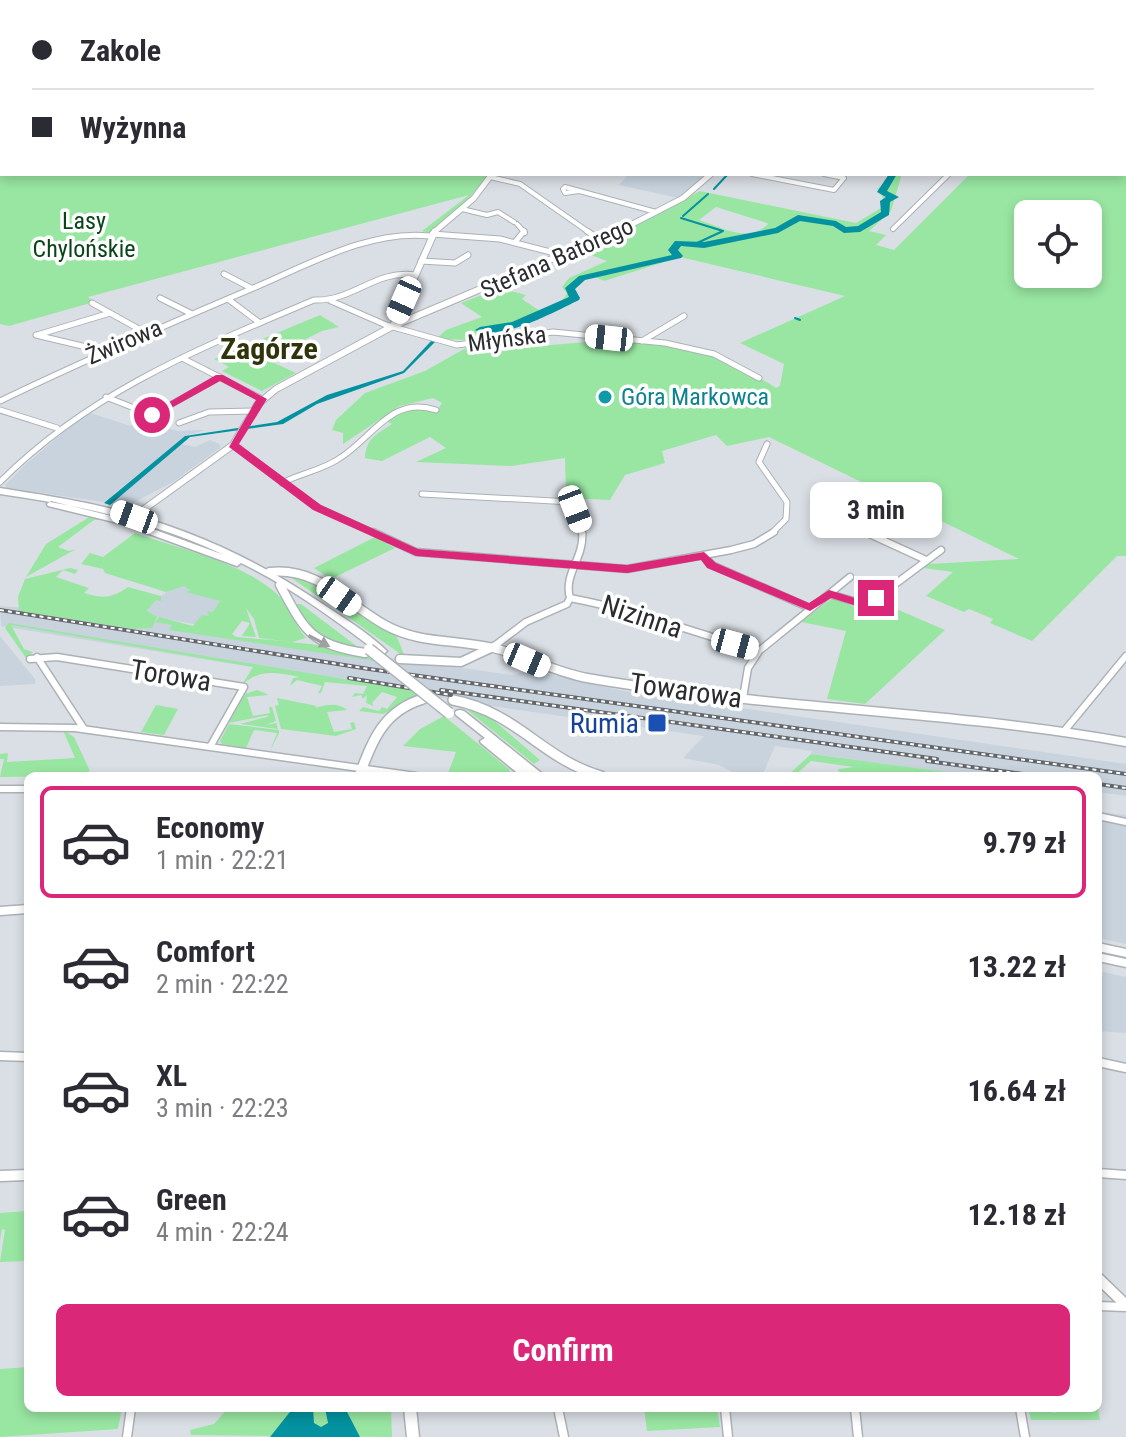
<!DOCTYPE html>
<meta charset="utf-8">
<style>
:root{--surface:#fff;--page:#f7f7f7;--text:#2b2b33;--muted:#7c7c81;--line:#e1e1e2;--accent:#db2777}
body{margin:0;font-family:"Roboto Condensed",sans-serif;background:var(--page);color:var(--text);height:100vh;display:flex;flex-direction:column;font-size:30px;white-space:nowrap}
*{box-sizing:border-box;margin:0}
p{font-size:26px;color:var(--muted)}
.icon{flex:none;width:44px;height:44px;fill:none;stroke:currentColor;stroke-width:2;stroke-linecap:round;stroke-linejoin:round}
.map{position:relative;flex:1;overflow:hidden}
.panel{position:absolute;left:24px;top:772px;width:1078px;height:640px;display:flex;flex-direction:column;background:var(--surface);border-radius:12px;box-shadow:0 4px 12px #0003}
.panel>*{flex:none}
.top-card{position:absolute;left:0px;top:0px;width:1126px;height:176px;box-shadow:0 4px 12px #0003;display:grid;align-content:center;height:176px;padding:0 32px;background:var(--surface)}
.tools{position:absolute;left:1014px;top:200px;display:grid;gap:16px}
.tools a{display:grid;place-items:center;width:88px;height:88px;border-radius:12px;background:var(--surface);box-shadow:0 4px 12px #0003;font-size:40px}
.end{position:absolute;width:36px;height:36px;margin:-18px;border:10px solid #db2777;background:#fff;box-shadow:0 0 0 4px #fff}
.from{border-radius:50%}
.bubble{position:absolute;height:56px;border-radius:12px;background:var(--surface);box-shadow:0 4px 12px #0003;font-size:26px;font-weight:700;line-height:56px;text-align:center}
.car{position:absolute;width:24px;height:48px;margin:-24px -12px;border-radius:10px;box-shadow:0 0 6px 2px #0007;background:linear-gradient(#fff 24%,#345 0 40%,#fff 0 76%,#345 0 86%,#fff 0)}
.top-card b{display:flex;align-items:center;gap:28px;height:76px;font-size:30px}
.top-card b+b{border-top:2px solid var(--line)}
.top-card i{width:20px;height:20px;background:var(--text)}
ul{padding:14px 0 0;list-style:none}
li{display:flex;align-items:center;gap:24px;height:112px;margin:0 16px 12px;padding:0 16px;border:4px solid transparent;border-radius:12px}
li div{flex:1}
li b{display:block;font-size:30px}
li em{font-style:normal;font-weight:700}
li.selected{border-color:var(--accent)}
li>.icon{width:72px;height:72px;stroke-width:1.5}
.primary-button{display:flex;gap:16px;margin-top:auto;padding:16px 32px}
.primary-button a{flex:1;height:92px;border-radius:12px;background:var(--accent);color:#fff;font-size:32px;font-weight:700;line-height:92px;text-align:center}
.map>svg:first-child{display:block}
</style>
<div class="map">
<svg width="1126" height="1437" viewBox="0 0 1126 1437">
<rect width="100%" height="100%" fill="#dadfe5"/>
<path fill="#c8d3de" d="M629,174H707L678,198L619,185Z
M87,412L131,426L142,419L178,431L205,430L185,436L104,502L7,488L5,485L25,465Z
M210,440L220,444V448L173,482L123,508L111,504L181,444L195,447Z
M179,583L224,601L204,626L144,615L156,600Z
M0,606L152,619L182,623L180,629L512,675L532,670L624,691L1126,764V796L1098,792V776H976L811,754L812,751L775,746L762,776H740L719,765L683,758L704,736L491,706L1,626Z
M0,636L35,679V684L0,686Z
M1098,812L1126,815V944L1098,938Z
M1098,971L1126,977V1033L1098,1031Z"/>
<path fill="#99e6a2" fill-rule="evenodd" d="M0,0H627L2,2V174H489L469,198L429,233L422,231L469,195L88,297L94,302L9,326L0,324Z
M983,0H1126V556H1117L1032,641L990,623L993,619L969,609L964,612L926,596L953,572L923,568L929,564L1019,559L769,437L727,446L716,435L662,451L665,463L625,475L610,500L566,498L565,458L511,466L416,462L446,448L430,437L382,461L365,458C366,438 377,434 392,424L387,421L410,407L438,409L442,403L433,398L400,406L343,444V433L332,430L336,420L365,393L425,371L473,344L496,342L515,348L587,342L600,349L618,348L624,342C678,342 730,357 776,388L780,386L784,364L740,343L845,296L680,257L604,281C591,273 581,278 571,287L573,298L537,318L507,324L497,333L474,340L436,339L446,330L482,317L461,303L500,288L526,295L522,299L540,311C549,307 563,303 567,293L562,287L569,278L607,261L583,252L700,191L856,223L881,208L883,198L877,189L885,183L888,176L902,174L891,211L869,231L886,235L876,245L894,250L970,174H1124V2ZM716,207L767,223L768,224C748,244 722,227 699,220ZM1028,214H1088V274H1028Z
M320,315L339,327L322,331L266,359L296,373L262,391L222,371L229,367L214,359Z
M91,516L101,519L94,520L58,547L69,551L76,549L26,577L46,544Z
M135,533C175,547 246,564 277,594C291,607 293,624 306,638L292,642L259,638L254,619L246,608L256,637L242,636L250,623L242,621L232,634L236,637C265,640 355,645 375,661L169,630L172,625L155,622L159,617L193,626L202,615L209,616L207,611L213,612L220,601L186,592L190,590L184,586L166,592L105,573L103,569L81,564L90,553L103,557Z
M375,537L395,548L331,579L314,568Z
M70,568L78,570L75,574L63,570L56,577L89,588L84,593C104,599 112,598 128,587L161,596V601L156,600L147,611L157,617L152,628L134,629L19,611L18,597L25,579Z
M291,571L318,584L397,637L405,657L290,577Z
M833,598L867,612L880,602L945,630L865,704L827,699L846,631L801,622Z
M295,604H301L363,651C323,645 312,640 295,604Z
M9,623L391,687L412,690L420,697L383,714L359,711L363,707L379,711L382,707L387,709L397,697L382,692L372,703L374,706L366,703L367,695L363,699L361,695L352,697L355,693L363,694L367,686L325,682L321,693H318L322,686L297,680L290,686L293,678L300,677C277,673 260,668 242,685L253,667L11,625L24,649L33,652L26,658L5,628Z
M257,690L269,695L247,697L253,716L270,713L269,707H272L276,721L266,725L276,723L278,729L240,724L267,717L269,715L229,723L245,694Z
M277,698L317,706L315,708C326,705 338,702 347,710L327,712L334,732L352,729L350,723L354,722L356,729L336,736L281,729L275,706L279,705Z
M156,705L178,709L164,735L141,732Z
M466,709L490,717L540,760L534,764Z
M444,716L509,769L511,776H447L456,752L403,746L420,729Z
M229,724L279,730V733L270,751L277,733L254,730L246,748L222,744L220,741Z
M63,730L74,737L90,771L79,776L0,777L4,759H0V754L8,753L7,762L75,758Z
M811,754L976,776H840L838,769L854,767L811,761L794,776H787Z
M28,1211V1261L0,1262L5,1230L2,1229L0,1240V1213Z
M28,1367V1408H122L118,1429L0,1437V1369Z
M228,1408H391L392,1437L191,1435L190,1430L214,1424Z
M644,1408H717L720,1427L647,1431Z
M1028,1408L1056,1413V1408H1098L1100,1420H1031Z"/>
<path fill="#0492a0" d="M433,339L436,341L404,373L317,404L283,424L190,437L110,505L104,503L185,436L277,422L327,395L403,371Z
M293,1408H313L314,1423L321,1427L328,1423L325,1408H345L360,1437H270Z"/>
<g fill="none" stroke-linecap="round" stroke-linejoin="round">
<path stroke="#0492a0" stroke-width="2" d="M644,0H648
M714,189L728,174
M683,216L708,194
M681,218L723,231L695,244
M795,318L800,320"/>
<path fill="#0492a0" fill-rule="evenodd" d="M889,174H897L887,191L899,197L890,202L889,215L860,232L844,233L833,226L800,221L778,233L704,248L681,246L678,250L683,256L681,258L585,280L575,289L580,298L579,300C556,311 498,343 475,330L480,327L512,322L569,297L565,288L579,276L672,255L668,250L675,241L704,242L775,228L798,215L836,221L846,227L858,226L881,212L880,201L886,197L877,192Z"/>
<defs>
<path id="minor-far3" d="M870,0L877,2
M802,2L824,0
M752,174L834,190L844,178L824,174
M490,177L520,184L590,233
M579,191L565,193L563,189L565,187L656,212
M462,209L487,215L498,212L514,222
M517,224L525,233
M893,229L949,174"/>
<path id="minor-far2" d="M587,231L600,240
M432,234L500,239L566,256
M516,241L524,231
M421,261L455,263L468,255
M224,274L251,288
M160,298L192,314
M228,299L260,323
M331,301L386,325L457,345L553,332L665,343L714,354L759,378
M92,303L146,333
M36,335L103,351
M37,335L110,313
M642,341L684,316
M182,358L262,399
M106,397L152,415L220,377
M0,401C83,361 166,325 251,289C306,266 369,229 430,236
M0,410L57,428
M179,423L209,412L253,411
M767,444L759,462L787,502L786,519L771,534
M233,445L317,507L377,534
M0,482C91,391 198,349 314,300C352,302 376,269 415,275
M282,483C301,473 323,470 340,458C373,437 392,395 436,410
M422,494L571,502L583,534
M848,509L836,519L869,534"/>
<path id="minor-far1" d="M373,532L416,552L627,569L731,550L754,544L774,532
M865,532L926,560
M704,556L712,565L810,608
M829,594L867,605L941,550
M570,598C563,574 585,557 582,532
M570,598C634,610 696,633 759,651
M493,647L526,622L567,604L570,598
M37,657L84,729
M30,659L57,657L244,687L210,747
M743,698L748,668L759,651L850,577
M0,727L75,728L416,776
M1065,730L1126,656
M0,789H28
M1098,816L1126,822"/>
<path id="minor" d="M0,1056L28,1057
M1098,1062L1126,1068
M1098,1173L1126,1175
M1098,1306L1126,1307
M558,1408L564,1437
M725,1408L728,1437
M855,1408L858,1437
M1020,1408L1025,1437
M127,1437L131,1408"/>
<path id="tertiary-far3" d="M433,233L474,198L492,174
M615,233L683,198L711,174"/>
<path id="tertiary-far2" d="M393,326L435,231
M129,520L233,445L257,405L276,389L393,326L618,231"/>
<path id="tertiary-far1" d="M270,572C318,567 346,603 385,625C419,644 456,639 493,648C525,655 554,672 587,678C766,709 948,710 1126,742
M280,585C305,631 310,644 365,653
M400,659L461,662L493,647
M0,911L28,909"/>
<path id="tertiary" d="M0,1176L28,1175
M1098,1278L1126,1305"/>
<path id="secondary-far1" d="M453,700C517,712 542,759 601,776
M359,776C373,740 383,711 423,699"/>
<path id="secondary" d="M410,1408L413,1437"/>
<path id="primary" d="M0,488C36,494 72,499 108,508C183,526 254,558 318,601C341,616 367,632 387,651L385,653H379C335,620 291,587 241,563L237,566L234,565L122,524L48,506L47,504L51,501L128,520L224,555C152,521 79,505 0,494Z
M460,710L464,711L545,776H521L481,743L480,741L485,738L456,715L455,713L456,711Z
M1098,943L1126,949V957L1098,951Z
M1098,953L1126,959V967L1098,961Z"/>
</defs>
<use href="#minor-far3" stroke="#acb1b6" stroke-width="6"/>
<use href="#minor-far2" stroke="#acb1b6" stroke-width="7"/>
<use href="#minor-far1" stroke="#acb1b6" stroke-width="9"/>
<use href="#minor" stroke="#acb1b6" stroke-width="11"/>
<use href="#tertiary-far3" stroke="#acb1b6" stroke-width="7"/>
<use href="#tertiary-far2" stroke="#acb1b6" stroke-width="8"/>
<use href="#tertiary-far1" stroke="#acb1b6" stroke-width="11"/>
<use href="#tertiary" stroke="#acb1b6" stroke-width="13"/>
<use href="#secondary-far1" stroke="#acb1b6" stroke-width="12"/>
<use href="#secondary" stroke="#acb1b6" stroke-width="15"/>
<use href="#primary" stroke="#acb1b6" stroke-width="3"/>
<use href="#minor-far3" stroke="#fff" stroke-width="4"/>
<use href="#minor-far2" stroke="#fff" stroke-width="5"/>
<use href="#minor-far1" stroke="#fff" stroke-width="6"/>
<use href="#minor" stroke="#fff" stroke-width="8"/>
<use href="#tertiary-far3" stroke="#fff" stroke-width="5"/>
<use href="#tertiary-far2" stroke="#fff" stroke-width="6"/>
<use href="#tertiary-far1" stroke="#fff" stroke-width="8"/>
<use href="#tertiary" stroke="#fff" stroke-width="10"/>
<use href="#secondary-far1" stroke="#fff" stroke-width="9"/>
<use href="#secondary" stroke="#fff" stroke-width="12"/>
<use href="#primary" fill="#fff" fill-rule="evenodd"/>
<defs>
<path id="rail" d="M0,610L369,669L1126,774
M349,678L451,695
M441,690L937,759
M927,761L1038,776
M1098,784L1126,788"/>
</defs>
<use href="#rail" stroke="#63666a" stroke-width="4"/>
<use href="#rail" stroke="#fff" stroke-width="2" stroke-dasharray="4" stroke-linecap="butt"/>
<defs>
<path id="primary-bridge" d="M369,649L449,713"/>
</defs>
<use href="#primary-bridge" stroke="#acb1b6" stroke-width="13" stroke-linecap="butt"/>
<use href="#primary-bridge" stroke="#fff" stroke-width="10"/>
</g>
<defs><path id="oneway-solid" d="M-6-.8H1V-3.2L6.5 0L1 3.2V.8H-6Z" transform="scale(2)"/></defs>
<use fill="#9fa0a1" href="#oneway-solid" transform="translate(319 641) rotate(28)"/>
<path fill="#db2777" d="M216,375H223L267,399L239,444L321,505L418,549L627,565L704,552L716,563L809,603L829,590L865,601L876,594L882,598L867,609L831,598L810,611L707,568L701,560L627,573L416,556L313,510L229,447L256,400L220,381L155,417L147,415Z"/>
<circle fill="#0f9aa8" stroke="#fff" stroke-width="3" cx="605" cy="397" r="8"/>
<rect fill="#1a4fb4" stroke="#fff" stroke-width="3" x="647" y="713" width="20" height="20" rx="4"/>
<g text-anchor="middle" stroke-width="7" stroke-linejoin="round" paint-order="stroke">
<g font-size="24" fill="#094518" stroke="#fff">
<text x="84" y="229">Lasy<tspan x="84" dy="28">Chylońskie</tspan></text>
</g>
<g font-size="24" fill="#2a2c2e" stroke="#fff">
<text transform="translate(557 258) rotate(-24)" y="8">Stefana Batorego</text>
<text transform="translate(507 339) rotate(-7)" y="8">Młyńska</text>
<text transform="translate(124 342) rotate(-23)" y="8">Żwirowa</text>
</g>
<g font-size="24" fill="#0d838f" stroke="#fff" text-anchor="start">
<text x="621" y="405">Góra Markowca</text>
</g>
<g font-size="28" fill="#2a2c2e" stroke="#fff">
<text transform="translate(642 616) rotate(18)" y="10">Nizinna</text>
<text transform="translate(171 675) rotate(9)" y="10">Torowa</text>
<text transform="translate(686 690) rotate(8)" y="10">Towarowa</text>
</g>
<g font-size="28" fill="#164399" stroke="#fff" text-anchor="end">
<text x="639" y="733">Rumia</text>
</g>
<g font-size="30" font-weight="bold" fill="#2f340b" stroke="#fff">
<text x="269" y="359">Zagórze</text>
</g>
</g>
</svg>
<div class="tools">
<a><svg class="icon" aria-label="locate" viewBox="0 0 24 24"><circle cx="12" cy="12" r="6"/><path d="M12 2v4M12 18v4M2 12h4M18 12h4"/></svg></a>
</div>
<i class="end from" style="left:152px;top:415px"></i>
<i class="end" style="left:876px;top:598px"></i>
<div class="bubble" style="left:810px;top:482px;width:132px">3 min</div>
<i class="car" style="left:404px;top:300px;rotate:204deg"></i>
<i class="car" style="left:609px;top:338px;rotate:276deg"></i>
<i class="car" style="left:575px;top:509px;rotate:159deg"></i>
<i class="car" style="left:134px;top:517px;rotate:290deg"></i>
<i class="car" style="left:339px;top:596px;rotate:125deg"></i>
<i class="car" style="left:735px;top:644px;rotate:105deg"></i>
<i class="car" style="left:527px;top:660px;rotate:113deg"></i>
<div class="top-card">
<b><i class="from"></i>Zakole</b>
<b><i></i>Wyżynna</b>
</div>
<section class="panel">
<ul>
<li class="selected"><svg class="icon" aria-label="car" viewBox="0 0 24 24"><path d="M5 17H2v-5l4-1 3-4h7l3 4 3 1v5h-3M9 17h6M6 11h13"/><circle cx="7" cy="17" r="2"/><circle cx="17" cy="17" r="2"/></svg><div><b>Economy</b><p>1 min · 22:21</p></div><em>9.79 zł</em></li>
<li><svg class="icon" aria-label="car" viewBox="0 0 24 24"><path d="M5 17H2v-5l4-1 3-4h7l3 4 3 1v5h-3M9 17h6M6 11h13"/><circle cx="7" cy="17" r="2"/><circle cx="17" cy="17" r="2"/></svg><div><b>Comfort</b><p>2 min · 22:22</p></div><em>13.22 zł</em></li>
<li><svg class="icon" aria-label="car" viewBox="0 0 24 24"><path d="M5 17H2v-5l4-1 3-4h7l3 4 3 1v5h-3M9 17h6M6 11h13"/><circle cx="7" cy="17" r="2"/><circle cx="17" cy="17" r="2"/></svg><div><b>XL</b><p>3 min · 22:23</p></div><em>16.64 zł</em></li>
<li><svg class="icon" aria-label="car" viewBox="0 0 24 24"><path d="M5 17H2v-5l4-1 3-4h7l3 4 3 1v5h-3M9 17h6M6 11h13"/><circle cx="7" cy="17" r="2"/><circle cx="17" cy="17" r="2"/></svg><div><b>Green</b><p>4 min · 22:24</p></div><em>12.18 zł</em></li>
</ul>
<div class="primary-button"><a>Confirm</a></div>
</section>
</div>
